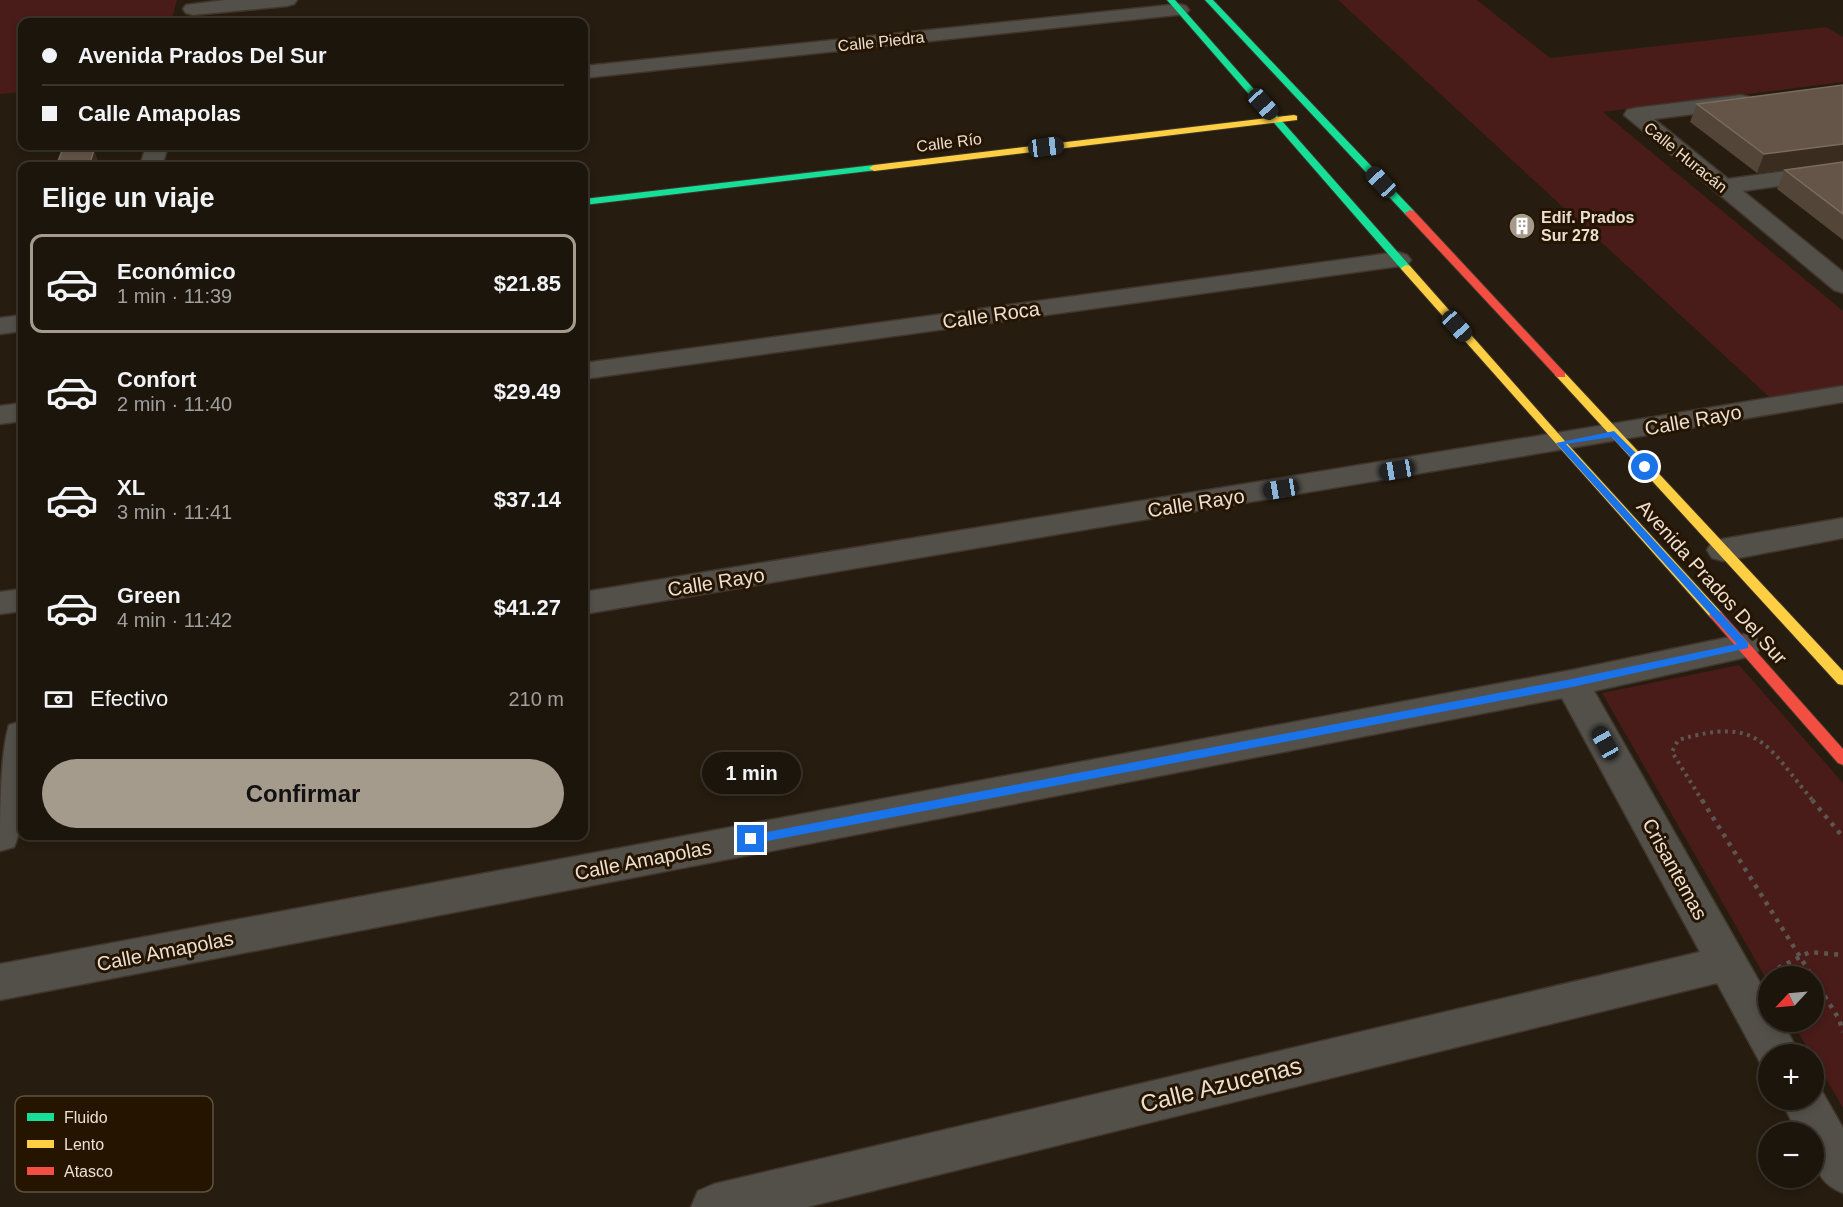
<!DOCTYPE html>
<html lang="es">
<meta charset="utf-8">
<style>
:root{--surface:#1c150b;--page:#251e14;--text:#f1f3f6;--muted:#a09f9d;--line:#3a342c;--accent:#a59b8d}
body{margin:0;font-family:Helvetica,sans-serif;background:var(--page);color:var(--text);height:100vh;display:flex;flex-direction:column;font-size:22px;white-space:nowrap}
*{box-sizing:border-box;margin:0}
p{font-size:20px;color:var(--muted)}
.icon{flex:none;width:33px;height:33px;fill:none;stroke:currentColor;stroke-width:2;stroke-linecap:round;stroke-linejoin:round}
.map{position:relative;flex:1;overflow:hidden}
.side{position:absolute;left:18px;top:162px;width:570px;height:678px;display:flex;flex-direction:column;background:var(--surface);border-radius:12px;box-shadow:0 3px 9px #0003,0 0 0 2px var(--line)}
.side>*{flex:none}
.banner{position:absolute;left:18px;top:18px;width:570px;height:132px;border-radius:12px;box-shadow:0 3px 9px #0003,0 0 0 2px var(--line);display:grid;align-content:center;height:132px;padding:0 24px;background:var(--surface)}
.needle{width:39px;rotate:244deg}
.tools{position:absolute;left:1758px;top:966px;display:grid;gap:12px}
.tools a{display:grid;place-items:center;width:66px;height:66px;border-radius:50%;background:var(--surface);box-shadow:0 3px 9px #0003,0 0 0 2px var(--line);font-size:30px}
.end{position:absolute;width:27px;height:27px;margin:-14px;border:8px solid #1a73e8;background:#fff;box-shadow:0 0 0 3px #fff}
.from{border-radius:50%}
.bubble{position:absolute;height:42px;border-radius:21px;background:var(--surface);box-shadow:0 3px 9px #0003,0 0 0 2px var(--line);font-size:20px;font-weight:800;line-height:42px;text-align:center}
.car{position:absolute;width:18px;height:36px;margin:-18px -9px;border-radius:8px;box-shadow:0 0 4px 2px #0007;background:linear-gradient(#222 24%,#8ab4d8 0 40%,#222 0 76%,#8ab4d8 0 86%,#222 0)}
.banner b{display:flex;align-items:center;gap:21px;height:57px;font-size:22px}
.banner b+b{border-top:2px solid var(--line)}
.banner i{width:15px;height:15px;background:var(--text)}
ul{padding:0;list-style:none}
li{display:flex;align-items:center;gap:18px;height:99px;margin:0 12px 9px;padding:0 12px;border:3px solid transparent;border-radius:12px}
li div{flex:1}
li b{display:block;font-size:22px}
li em{font-style:normal;font-weight:800}
li.on{border-color:var(--accent)}
li>.icon{width:54px;height:54px;stroke-width:1.5}
h2{padding:0 24px;font-size:27px;line-height:72px}
.pay{display:flex;align-items:center;gap:15px;height:66px;padding:0 24px;font-size:22px}
.pay p{margin-inline-start:auto}
.button{display:flex;gap:12px;margin-top:auto;padding:12px 24px}
.button a{flex:1;height:69px;border-radius:36px;background:var(--accent);color:#111;font-size:24px;font-weight:800;line-height:69px;text-align:center}
.map>svg:first-child{display:block}
</style>
<div class="map">
<svg width="1843" height="1207" viewBox="0 0 1843 1207">
<rect width="100%" height="100%" fill="#261c0f"/>
<path fill="#491b19" d="M0,0H177L171,22H22V92L0,94Z
M1338,0H1477L1550,58L1826,27L1843,37V82L1603,112L1843,311V393L1778,405Z
M1739,665L1843,783V1108L1814,1058V1054H1811L1792,1022H1814V976H1768V982L1602,693Z"/>
<g fill="none" stroke-linecap="round" stroke-linejoin="round">
<defs>
<path id="street" d="M225,0H297L294,4L287,6L193,15L186,13L183,9L186,5Z
M1179,4L1186,6L1189,10L1186,14L584,78V66Z
M1741,95L1749,97L1752,102L1749,107L1654,119L1728,179L1843,163V177L1743,191L1843,272V293L1834,290L1624,115L1627,110L1635,108Z
M146,146H168L162,166H140Z
M1398,252L1407,255L1411,260L1407,265L584,379V363Z
M22,315V331L0,334V318Z
M1843,386V402L584,614V592Z
M22,403V421L0,424V406Z
M1843,518V538L1723,561L1712,558L1707,550L1712,542L1723,539Z
M22,589V611L0,614V592Z
M1744,634L1756,637L1761,646L1756,655L1594,691L1768,997V1022H1783L1799,1054H1768V1070L1763,1068L1717,983L807,1207H691L698,1191L714,1184L1700,952L1562,698L0,1000V964L1572,670Z
M22,721C25,750 26,822 14,847L0,851C0,816 0,755 9,725Z
M1814,1084L1819,1086L1843,1128V1193C1813,1181 1814,1161 1814,1132H1797L1781,1100H1814Z"/>
<path id="fast" d="M1167,0H1175L1410,266V270H1402Z
M1205,0H1213L1414,211V215H1406Z
M874,165L877,166V170L584,205V199Z"/>
<path id="slow" d="M1294,115L1297,116V120L874,171L869,168L874,165Z
M1406,265L1410,266L1564,440L1721,612L1723,615L1721,618H1711L1402,270L1401,268Z
M1561,372L1565,373L1843,671V685L1838,684L1557,377L1555,375Z"/>
<path id="jam" d="M1410,210L1414,211L1565,373V377H1557L1406,215L1405,213Z
M1716,610L1721,612L1843,749V765L1838,763L1711,618L1709,615Z"/>
</defs>
<use href="#street" stroke="#40362c" stroke-width="3"/>
<use href="#fast" stroke="#40362c" stroke-width="2"/>
<use href="#slow" stroke="#40362c" stroke-width="2"/>
<use href="#jam" stroke="#40362c" stroke-width="2"/>
<path stroke="#5b5750" stroke-width="4" stroke-dasharray="3 4.5" stroke-linecap="butt" d="M1703,802L1672,752L1678,740C1760,716 1765,744 1814,802"/>
<path stroke="#5b5750" stroke-width="4.5" stroke-dasharray="4 6" stroke-linecap="butt" d="M1702,800L1812,976
M1812,800L1843,837
M1778,968L1810,952L1843,955
M1814,979L1839,1019L1843,1032"/>
<use href="#street" fill="#53504a" fill-rule="evenodd"/>
<use href="#fast" fill="#16e098" fill-rule="evenodd"/>
<use href="#slow" fill="#ffcf43" fill-rule="evenodd"/>
<use href="#jam" fill="#f24e42" fill-rule="evenodd"/>
</g>
<path fill="#534538" d="M1843,85V162L1757,173L1690,122L1697,104Z
M1843,162V240L1777,189L1785,170Z"/>
<path fill="#3a2d20" d="M1843,144V162L1757,173L1764,154Z
M94,150L100,166H89Z"/>
<path fill="#645548" stroke="#796b5e" stroke-width="1.5" d="M1843,85V144L1764,154L1697,104Z
M64,146H78L94,150L89,166H56Z
M1843,162V214L1785,170Z"/>
<path fill="#1a73e8" d="M1614,431L1648,465V469H1642L1612,437L1566,444L1748,643V648L1572,687L751,844L745,839L751,835L1572,679L1737,644L1556,443Z"/>
<defs>
<symbol id="building-disc" viewBox="-11 -11 22 22"><circle r="9.5" fill="#a59b8d" stroke="#251400"/><path d="M-4-6H4V6H1V3H-1V6H-4ZM-2.5-4.3h1.7v1.8h-1.7ZM.8-4.3h1.7v1.8H.8ZM-2.5-1h1.7V.8h-1.7ZM.8-1h1.7V.8H.8Z" fill="#fff"/></symbol>
</defs>
<g fill-rule="evenodd">
<use href="#building-disc" x="1507" y="211" width="30" height="30"/>
</g>
<g text-anchor="middle" stroke-width="6" stroke-linejoin="round" paint-order="stroke">
<g font-size="16" fill="#eadfd1" stroke="#251400">
<text transform="translate(881 41) rotate(-6)" y="6">Calle Piedra</text>
<text transform="translate(949 142) rotate(-7)" y="6">Calle Río</text>
<text transform="translate(1686 157) rotate(39)" y="6">Calle Huracán</text>
</g>
<g font-size="16" font-weight="bold" fill="#eadfd1" stroke="#251400" text-anchor="start">
<text x="1541" y="223">Edif. Prados<tspan x="1541" dy="18">Sur 278</tspan></text>
</g>
<g font-size="20" fill="#eadfd1" stroke="#251400">
<text transform="translate(991 315) rotate(-8)" y="7">Calle Roca</text>
<text transform="translate(1693 420) rotate(-10)" y="7">Calle Rayo</text>
<text transform="translate(1196 503) rotate(-9)" y="7">Calle Rayo</text>
<text transform="translate(716 582) rotate(-9)" y="7">Calle Rayo</text>
<text transform="translate(1712 582) rotate(48)" y="7">Avenida Prados Del Sur</text>
<text transform="translate(643 860) rotate(-11)" y="7">Calle Amapolas</text>
<text transform="translate(1675 869) rotate(61)" y="7">Crisantemas</text>
<text transform="translate(165 951) rotate(-11)" y="7">Calle Amapolas</text>
</g>
<g font-size="24" fill="#eadfd1" stroke="#251400">
<text transform="translate(1221 1085) rotate(-14)" y="8">Calle Azucenas</text>
</g>
</g>
<rect x="15" y="1096" width="198" height="96" rx="9" fill="#251400" stroke="#60513f" stroke-width="1.5"/>
<rect x="27" y="1113" width="27" height="8" fill="#16e098"/>
<rect x="27" y="1140" width="27" height="8" fill="#ffcf43"/>
<rect x="27" y="1167" width="27" height="8" fill="#f24e42"/>
<g font-size="16" fill="#eadfd1">
<text x="64" y="1123">Fluido</text>
<text x="64" y="1150">Lento</text>
<text x="64" y="1177">Atasco</text>
</g>
</svg>
<div class="tools">
<a><svg class="needle" viewBox="-14 -14 28 28"><path d="M0-13l5 13h-10z" fill="#e53935"/><path d="M0 13l5-13h-10z" fill="#a09f9d"/></svg></a>
<a>+</a>
<a>−</a>
</div>
<i class="end from" style="left:1645px;top:467px"></i>
<i class="end" style="left:751px;top:839px"></i>
<div class="bubble" style="left:702px;top:752px;width:99px">1 min</div>
<i class="car" style="left:1263px;top:104px;rotate:138deg"></i>
<i class="car" style="left:1046px;top:147px;rotate:83deg"></i>
<i class="car" style="left:1381px;top:182px;rotate:317deg"></i>
<i class="car" style="left:1457px;top:326px;rotate:138deg"></i>
<i class="car" style="left:1397px;top:470px;rotate:260deg"></i>
<i class="car" style="left:1281px;top:489px;rotate:261deg"></i>
<i class="car" style="left:1605px;top:743px;rotate:331deg"></i>
<div class="banner">
<b><i class="from"></i>Avenida Prados Del Sur</b>
<b><i></i>Calle Amapolas</b>
</div>
<section class="side">
<h2>Elige un viaje</h2>
<ul>
<li class="on"><svg class="icon" aria-label="car" viewBox="0 0 24 24"><path d="M5 17H2v-5l4-1 3-4h7l3 4 3 1v5h-3M9 17h6M6 11h13"/><circle cx="7" cy="17" r="2"/><circle cx="17" cy="17" r="2"/></svg><div><b>Económico</b><p>1 min · 11:39</p></div><em>$21.85</em></li>
<li><svg class="icon" aria-label="car" viewBox="0 0 24 24"><path d="M5 17H2v-5l4-1 3-4h7l3 4 3 1v5h-3M9 17h6M6 11h13"/><circle cx="7" cy="17" r="2"/><circle cx="17" cy="17" r="2"/></svg><div><b>Confort</b><p>2 min · 11:40</p></div><em>$29.49</em></li>
<li><svg class="icon" aria-label="car" viewBox="0 0 24 24"><path d="M5 17H2v-5l4-1 3-4h7l3 4 3 1v5h-3M9 17h6M6 11h13"/><circle cx="7" cy="17" r="2"/><circle cx="17" cy="17" r="2"/></svg><div><b>XL</b><p>3 min · 11:41</p></div><em>$37.14</em></li>
<li><svg class="icon" aria-label="car" viewBox="0 0 24 24"><path d="M5 17H2v-5l4-1 3-4h7l3 4 3 1v5h-3M9 17h6M6 11h13"/><circle cx="7" cy="17" r="2"/><circle cx="17" cy="17" r="2"/></svg><div><b>Green</b><p>4 min · 11:42</p></div><em>$41.27</em></li>
</ul>
<div class="pay"><svg class="icon" aria-label="cash" viewBox="0 0 24 24"><path d="M3 7h18v10H3z"/><circle cx="12" cy="12" r="2"/></svg>Efectivo<p>210 m</p></div>
<div class="button"><a>Confirmar</a></div>
</section>
</div>
